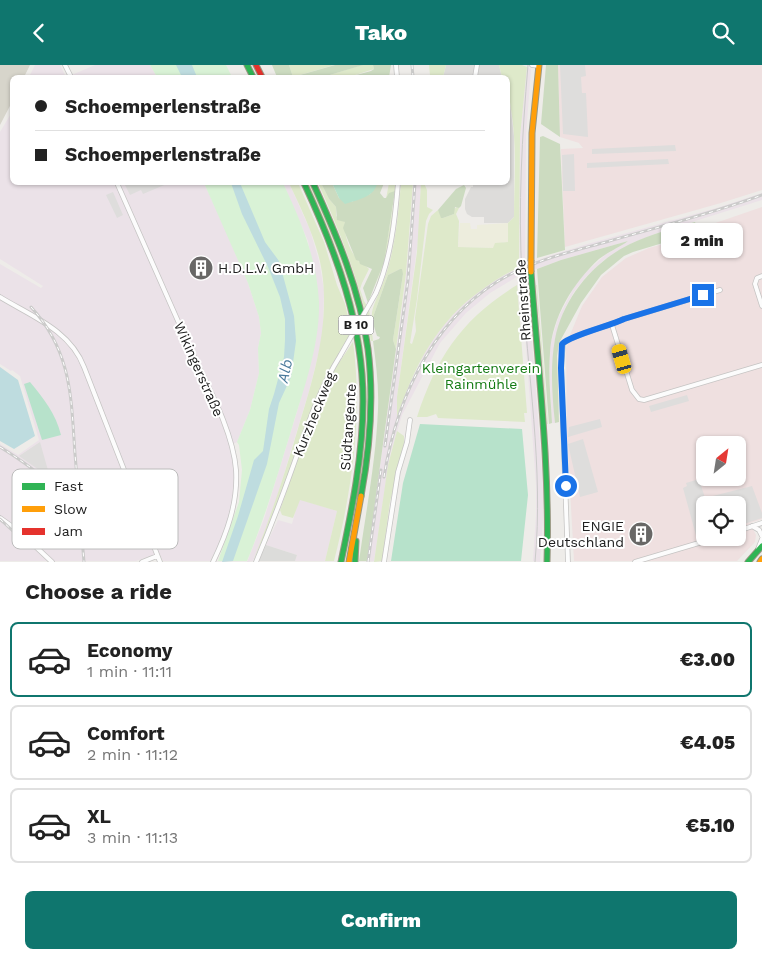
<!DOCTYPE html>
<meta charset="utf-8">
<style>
:root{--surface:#fff;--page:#f2f2f2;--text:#222;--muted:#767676;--line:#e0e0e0;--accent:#0f766e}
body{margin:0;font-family:"Work Sans",sans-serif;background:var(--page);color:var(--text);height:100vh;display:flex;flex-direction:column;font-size:19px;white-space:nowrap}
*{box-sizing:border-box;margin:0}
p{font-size:16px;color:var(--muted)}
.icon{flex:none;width:28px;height:28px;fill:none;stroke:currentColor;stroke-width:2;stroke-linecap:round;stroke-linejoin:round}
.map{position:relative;height:497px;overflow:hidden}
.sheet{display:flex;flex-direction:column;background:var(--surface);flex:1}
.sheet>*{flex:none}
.hud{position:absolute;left:10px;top:10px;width:500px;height:110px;border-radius:8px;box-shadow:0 1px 4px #0004;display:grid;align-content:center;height:110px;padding:0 25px;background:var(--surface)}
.needle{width:32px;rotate:30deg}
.buttons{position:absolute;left:696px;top:371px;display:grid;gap:10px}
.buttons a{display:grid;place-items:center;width:50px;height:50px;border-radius:8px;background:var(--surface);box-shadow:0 1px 4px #0004;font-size:25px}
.end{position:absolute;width:22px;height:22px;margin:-11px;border:6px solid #1a73e8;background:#fff;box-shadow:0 0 0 2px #fff}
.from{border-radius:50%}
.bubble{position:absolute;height:35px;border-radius:8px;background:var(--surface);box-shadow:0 1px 4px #0004;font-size:16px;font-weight:800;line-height:35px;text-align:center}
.car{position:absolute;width:15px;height:30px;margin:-15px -8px;border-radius:6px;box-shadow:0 0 4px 1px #0007;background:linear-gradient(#f5c518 24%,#345 0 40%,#f5c518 0 76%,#345 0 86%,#f5c518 0)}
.hud b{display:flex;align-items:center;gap:18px;height:48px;font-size:19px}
.hud b+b{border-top:1px solid var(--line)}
.hud i{width:12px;height:12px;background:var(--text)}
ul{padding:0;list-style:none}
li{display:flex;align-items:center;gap:15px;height:75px;margin:0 10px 8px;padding:0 15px;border:2px solid var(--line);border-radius:8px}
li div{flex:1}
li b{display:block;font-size:19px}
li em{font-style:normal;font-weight:800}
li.active{border-color:var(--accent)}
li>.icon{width:45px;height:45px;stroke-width:1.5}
h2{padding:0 25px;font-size:22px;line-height:60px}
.button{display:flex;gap:10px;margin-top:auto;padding:10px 25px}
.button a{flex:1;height:58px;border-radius:8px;background:var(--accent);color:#fff;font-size:20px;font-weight:800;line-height:58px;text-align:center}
header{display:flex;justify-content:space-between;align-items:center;height:65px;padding:0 25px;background:var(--accent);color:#fff;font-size:22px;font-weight:800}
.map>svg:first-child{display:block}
</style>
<header><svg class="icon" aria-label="back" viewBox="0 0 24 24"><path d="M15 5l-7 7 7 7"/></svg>Tako<svg class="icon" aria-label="search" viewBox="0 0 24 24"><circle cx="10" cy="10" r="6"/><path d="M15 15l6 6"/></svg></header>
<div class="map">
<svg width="762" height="497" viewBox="0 0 762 497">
<rect width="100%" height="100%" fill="#eeece9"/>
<path fill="#dddcda" d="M446,0H499L502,12H443Z
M508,30L510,39L514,71V152L508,158H484V152H472L467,149L465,144V134L471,122H473V118H508Z"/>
<path fill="#efe0e0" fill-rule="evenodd" d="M558,0H762V125L721,138L565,182L561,84L583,83L579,78L560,72Z
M762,142V454L750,458L756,470L755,477L737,496H574L567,371L566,283L569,277L570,270L582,241L602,212L626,193L649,183L699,169L698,164ZM705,380H738V412H705ZM705,440H738V472H705Z"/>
<path fill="#ebe2e8" d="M35,0H60L66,12H29Z
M95,0H150L157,12H67Z
M527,2L531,4L526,71L525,199L520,200L519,130L520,72Z
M12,47V118H204L222,157L248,218L259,252L261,268L258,283L259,308L250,345L237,377L231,380L235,399L236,427L227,464L210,496H163L159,488L136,496H0V379L18,390L39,375L20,311L12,305L11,306L0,299V199L41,223L43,221L0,194V67Z
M283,118H289L310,165L319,196L324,225L323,265L321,279L309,326L273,445L253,496L247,497L264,454L297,347L313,288L318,253L317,220L308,176Z
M413,118H421L419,167L397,332V353L424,288L437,267L456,246L472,231L497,214L514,205L546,192L584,180L720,142L762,128V135L657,168L632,178L604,195L586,212L574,227L565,243L555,275L552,313L555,358H552L549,298L550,280L558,253L574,222L583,210L605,190L628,176L561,195L520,210L490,228L466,248L440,278L402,350L390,390L374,496L367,497L402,243L409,184Z
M527,212L543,419V455L540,497L533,496L536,451V420L521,213Z
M299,434L337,446L325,496H295L297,490L266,480L278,455L292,459Z"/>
<path fill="#dcdcda" d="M266,480L297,490L295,496H259Z"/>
<path fill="#d7d5cb" d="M0,0H30L24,12H12V37L0,60Z"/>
<path fill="#ededdd" d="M460,158H470L471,164H477V160L508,158V177H503L493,183L458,182Z"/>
<path fill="#dee9ca" d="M289,0H334L293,12Z
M362,0H373L374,4L349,12H336L335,11L323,12Z
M429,0H446L443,12H434L430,10Z
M499,0H522L527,2L520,72L519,203C506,208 494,216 483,224C437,256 414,301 397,353V332L417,187L421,118H424L427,125V142L433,145L429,149L426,156L417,234L410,278L412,279L416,266L415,253L428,159L431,151L438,145L443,153L454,149V144L457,142L459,143L456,149L459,156L458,182L493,183L495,178L508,177V158L514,152C514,125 516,97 514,70C513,51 508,32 508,12H502Z
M289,118H298L324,177L337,220L345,239L352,269L325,312L316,332L273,451L253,496C270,454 284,411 297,367C313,314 330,262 322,207C317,175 302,146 289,118Z
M307,118H309C352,213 377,287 363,394C361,412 360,434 354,450C353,441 355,430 357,420C359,398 363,375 365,352C370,269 341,192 307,118Z
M318,118H321L329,134L336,142V151L345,157C343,168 350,186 357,194C360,199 366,200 369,204L362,218L360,224L364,236L369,244L373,276H371C361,220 341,169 318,118Z
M389,118H396C393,145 390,206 374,227C385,194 390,161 395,127L388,130L386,134Z
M401,118H413L406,208L396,284L393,275L403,209L400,204L388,210L372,255C370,243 379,230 383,218C395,187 398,151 401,118Z
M517,220L527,348H524L525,357L438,353L436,349L427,352H417C437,291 462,254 517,220Z
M536,220H537L548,359H547Z
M353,277C363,350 352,426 334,496H325L337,446L300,435L293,453L282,450L280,445L316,341L334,305Z
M397,366L404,371V378L390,437L382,496L374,497L388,400Z"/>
<path fill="#ccdbc0" d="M272,0H289L293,12L335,0H363L323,12H277Z
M373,0H391L389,12H349L371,6L374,4Z
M546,0H558L560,72L541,59Z
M543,71L560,79L565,185L537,193L540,72Z
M321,118H332L339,133L351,137L370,129L377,118H384L380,128L384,133H386L389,128L395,126L384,197L368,238L363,223L372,204L360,199L359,196L356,195L343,163L345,157L337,155L336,142L329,134Z
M464,120L466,123L461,141L459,143L455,142L454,149L443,153H441L438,145L456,124Z
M695,157L699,167L633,187L624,191L601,210L581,238L559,278L557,291L559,357L555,358C552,330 550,301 555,274C563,233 593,197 630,179C651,169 674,163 695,157Z
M628,176C620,182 608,187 599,194C573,218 552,252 550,288C548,312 551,335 552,358L549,359L537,204L561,195Z
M400,204H402L403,209L393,275L396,284L367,496H359C366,446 376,395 378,344C379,321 376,299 373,276L379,274L380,272L377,271L372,255L388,210Z"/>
<path fill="#d9f2d6" d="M150,0H226L232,12H157Z
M204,118H283C301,156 317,194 319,237C320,280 304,323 292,363C278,408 265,453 247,496H218L239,437L242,405L239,380L237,377L250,345L259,308L258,283L261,268L259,252L248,218Z"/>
<path fill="#b7e2cb" d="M332,118H377C375,132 357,135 345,139L339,133Z
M30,317C44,334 56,349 61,370L42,375L24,319Z
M420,359L522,364L528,430L521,496H391L403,418Z"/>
<path fill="#dedddc" d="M560,0H585L586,11L581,12L582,28H586L588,72L563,69Z
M675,80L676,86L592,89V84Z
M574,89L575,126H563L562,90Z
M668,94L669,99L587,103V98Z
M124,118H169L143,129L141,125L130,130Z
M113,127L123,150L117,153L106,130Z
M687,330L689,336L651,347L649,341Z
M600,354L602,362L568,372L569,362Z
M583,374L598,427L580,432L568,379Z
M40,377L51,416L39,405L19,391Z
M699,414L705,433L752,421L762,448V453L738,461V440H705V472L697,474L683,423L687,421L686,418Z"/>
<path fill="#bedcdf" d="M176,0H192L197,12H182Z
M231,118H240L265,177L279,196L294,251L296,276L291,312L279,338L267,399L233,496L222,497L238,451L254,395L263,386L269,344L274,329L284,292L285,275V254L280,232L268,202L242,149Z
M0,302L18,315L35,371L14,384L0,376Z"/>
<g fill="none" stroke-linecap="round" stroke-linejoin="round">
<defs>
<path id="street" d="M65,0L71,12
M396,0L397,12
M532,0L539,1
M475,12L477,0
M117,118C141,172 165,227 189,281C206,318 233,365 236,405C238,438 227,468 213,497
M762,211L757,213L755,219L762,241
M376,228C391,193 395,155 398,118
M0,232C31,251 70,265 84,302L160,497
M612,260L632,325L639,334L644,335L762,300
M0,453L20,467L52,497
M752,461L759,465L762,471
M738,466L762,458
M20,467L54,420
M758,484L762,474
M142,497L157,491
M256,497C269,466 281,435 292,404C306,365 318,326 340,291
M384,497L398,407L407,377L410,355
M568,497L561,303L563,279C571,270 610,261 624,254L720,225
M635,497L719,472"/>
<path id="fast" d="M247,0L253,12
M304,118C336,187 363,259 363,336C363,390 352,444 341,497
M313,118C337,171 360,225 368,284C374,332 370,383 361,431
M531,207C538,304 550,400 547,497
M355,497L356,476
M748,497L762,481"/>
<path id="slow" d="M531,195L532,68L539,0
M349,497L361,431
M760,497L762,494"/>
<path id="jam" d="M256,0L262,12"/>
</defs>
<use href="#street" stroke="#c5c4c3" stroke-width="5.5"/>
<use href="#fast" stroke="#989782" stroke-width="7"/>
<use href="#slow" stroke="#989782" stroke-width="7"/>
<use href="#jam" stroke="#989782" stroke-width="7"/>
<use href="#street" stroke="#fcfcfc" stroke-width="4"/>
<use href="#fast" stroke="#30b455" stroke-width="5"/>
<use href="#slow" stroke="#ff9f0a" stroke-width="5"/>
<use href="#jam" stroke="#e5322d" stroke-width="5"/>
<path stroke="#cbcbca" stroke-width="1" d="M528,0C522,71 518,141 522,212C527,307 544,402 535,497"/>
<defs>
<path id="rail" d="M412,0L413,12
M31,242C72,287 71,332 75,389C78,425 81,461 84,497
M385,381L408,215L415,118
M0,382C37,405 62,423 78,466
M384,412C397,329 438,242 519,205C547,192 577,185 606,177C658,162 711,149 762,130
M0,454L29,481
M368,497L381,405"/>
</defs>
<use href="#rail" stroke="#cbcbca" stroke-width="3"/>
<use href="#rail" stroke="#fff" stroke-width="1" stroke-dasharray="4" stroke-linecap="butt"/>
<defs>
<path id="street-bridge" d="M340,291L376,228"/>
<path id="slow-bridge" d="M531,195V207"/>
</defs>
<use href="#street-bridge" stroke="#c5c4c3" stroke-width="5.5" stroke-linecap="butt"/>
<use href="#slow-bridge" stroke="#989782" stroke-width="7" stroke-linecap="butt"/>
<use href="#street-bridge" stroke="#fcfcfc" stroke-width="4"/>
<use href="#slow-bridge" stroke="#ff9f0a" stroke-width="5"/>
</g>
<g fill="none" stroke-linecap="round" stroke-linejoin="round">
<path stroke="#1a73e8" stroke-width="6" d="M566,421L561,303L562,279C571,270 610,261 624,254L703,230"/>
</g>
<defs>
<symbol id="building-disc" viewBox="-11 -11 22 22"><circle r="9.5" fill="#686766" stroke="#fff"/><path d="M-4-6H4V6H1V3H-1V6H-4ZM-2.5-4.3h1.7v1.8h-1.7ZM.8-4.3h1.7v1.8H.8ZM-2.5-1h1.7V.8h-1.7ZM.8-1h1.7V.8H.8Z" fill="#fff"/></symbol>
</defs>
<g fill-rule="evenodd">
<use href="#building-disc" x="187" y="189" width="28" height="28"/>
<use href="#building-disc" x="627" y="455" width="28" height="28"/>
</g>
<g text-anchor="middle" stroke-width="4" stroke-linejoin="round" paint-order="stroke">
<rect fill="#fff" stroke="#636363" stroke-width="1" x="338.5" y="250.5" width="35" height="19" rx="4"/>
<g font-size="12" font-weight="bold" fill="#202020">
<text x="356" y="264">B 10</text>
</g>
<g font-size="14" fill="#202020" stroke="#fff" text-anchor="start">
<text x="218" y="208">H.D.L.V. GmbH</text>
<text x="624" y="466" text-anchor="end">ENGIE<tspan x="624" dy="16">Deutschland</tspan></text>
</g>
<g font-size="14" fill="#202020" stroke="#fff">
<text transform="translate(523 235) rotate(-94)" y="5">Rheinstraße</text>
<text transform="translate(199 304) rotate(66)" y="5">Wikingerstraße</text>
<text transform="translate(314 349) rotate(-68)" y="5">Kurzheckweg</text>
<text transform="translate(348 362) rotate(-86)" y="5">Südtangente</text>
</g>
<g font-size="14" fill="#137a12" stroke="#fff">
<text x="481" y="308">Kleingartenverein<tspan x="481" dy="16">Rainmühle</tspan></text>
</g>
<g font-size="15" font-style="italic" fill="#4b7b9c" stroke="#fff">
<text transform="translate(285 306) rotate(-78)" y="5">Alb</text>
</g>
</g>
<rect x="12" y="404" width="166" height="80" rx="8" fill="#fff" stroke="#bcbcbc" stroke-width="1"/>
<rect x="22" y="418" width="23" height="7" fill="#30b455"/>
<rect x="22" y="441" width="23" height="6" fill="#ff9f0a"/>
<rect x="22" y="463" width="23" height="7" fill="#e5322d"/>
<g font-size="14" fill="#202020">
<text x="54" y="426">Fast</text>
<text x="54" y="449">Slow</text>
<text x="54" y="471">Jam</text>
</g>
</svg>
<div class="buttons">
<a><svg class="needle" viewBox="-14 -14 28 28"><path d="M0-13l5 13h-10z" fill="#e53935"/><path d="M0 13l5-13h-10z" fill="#767676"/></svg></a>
<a><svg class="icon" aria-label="locate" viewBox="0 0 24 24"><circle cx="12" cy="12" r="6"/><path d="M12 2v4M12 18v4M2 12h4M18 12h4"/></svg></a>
</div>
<i class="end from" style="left:566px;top:421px"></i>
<i class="end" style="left:703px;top:230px"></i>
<div class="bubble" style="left:661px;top:158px;width:82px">2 min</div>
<i class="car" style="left:622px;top:294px;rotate:344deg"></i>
<div class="hud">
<b><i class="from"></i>Schoemperlenstraße</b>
<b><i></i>Schoemperlenstraße</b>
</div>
</div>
<section class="sheet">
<h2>Choose a ride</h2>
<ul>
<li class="active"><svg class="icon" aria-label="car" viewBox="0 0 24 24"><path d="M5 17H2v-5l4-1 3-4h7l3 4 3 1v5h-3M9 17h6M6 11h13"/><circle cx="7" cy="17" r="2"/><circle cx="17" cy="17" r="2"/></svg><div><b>Economy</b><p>1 min · 11:11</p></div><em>€3.00</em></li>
<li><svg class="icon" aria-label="car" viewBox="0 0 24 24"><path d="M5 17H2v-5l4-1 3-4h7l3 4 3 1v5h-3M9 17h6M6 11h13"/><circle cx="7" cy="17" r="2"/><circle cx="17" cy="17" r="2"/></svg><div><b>Comfort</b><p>2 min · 11:12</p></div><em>€4.05</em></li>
<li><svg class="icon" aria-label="car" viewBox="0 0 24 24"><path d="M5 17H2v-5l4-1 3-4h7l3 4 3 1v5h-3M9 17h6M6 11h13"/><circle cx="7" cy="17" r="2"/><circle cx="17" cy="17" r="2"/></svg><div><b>XL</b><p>3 min · 11:13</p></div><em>€5.10</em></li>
</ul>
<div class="button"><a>Confirm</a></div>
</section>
